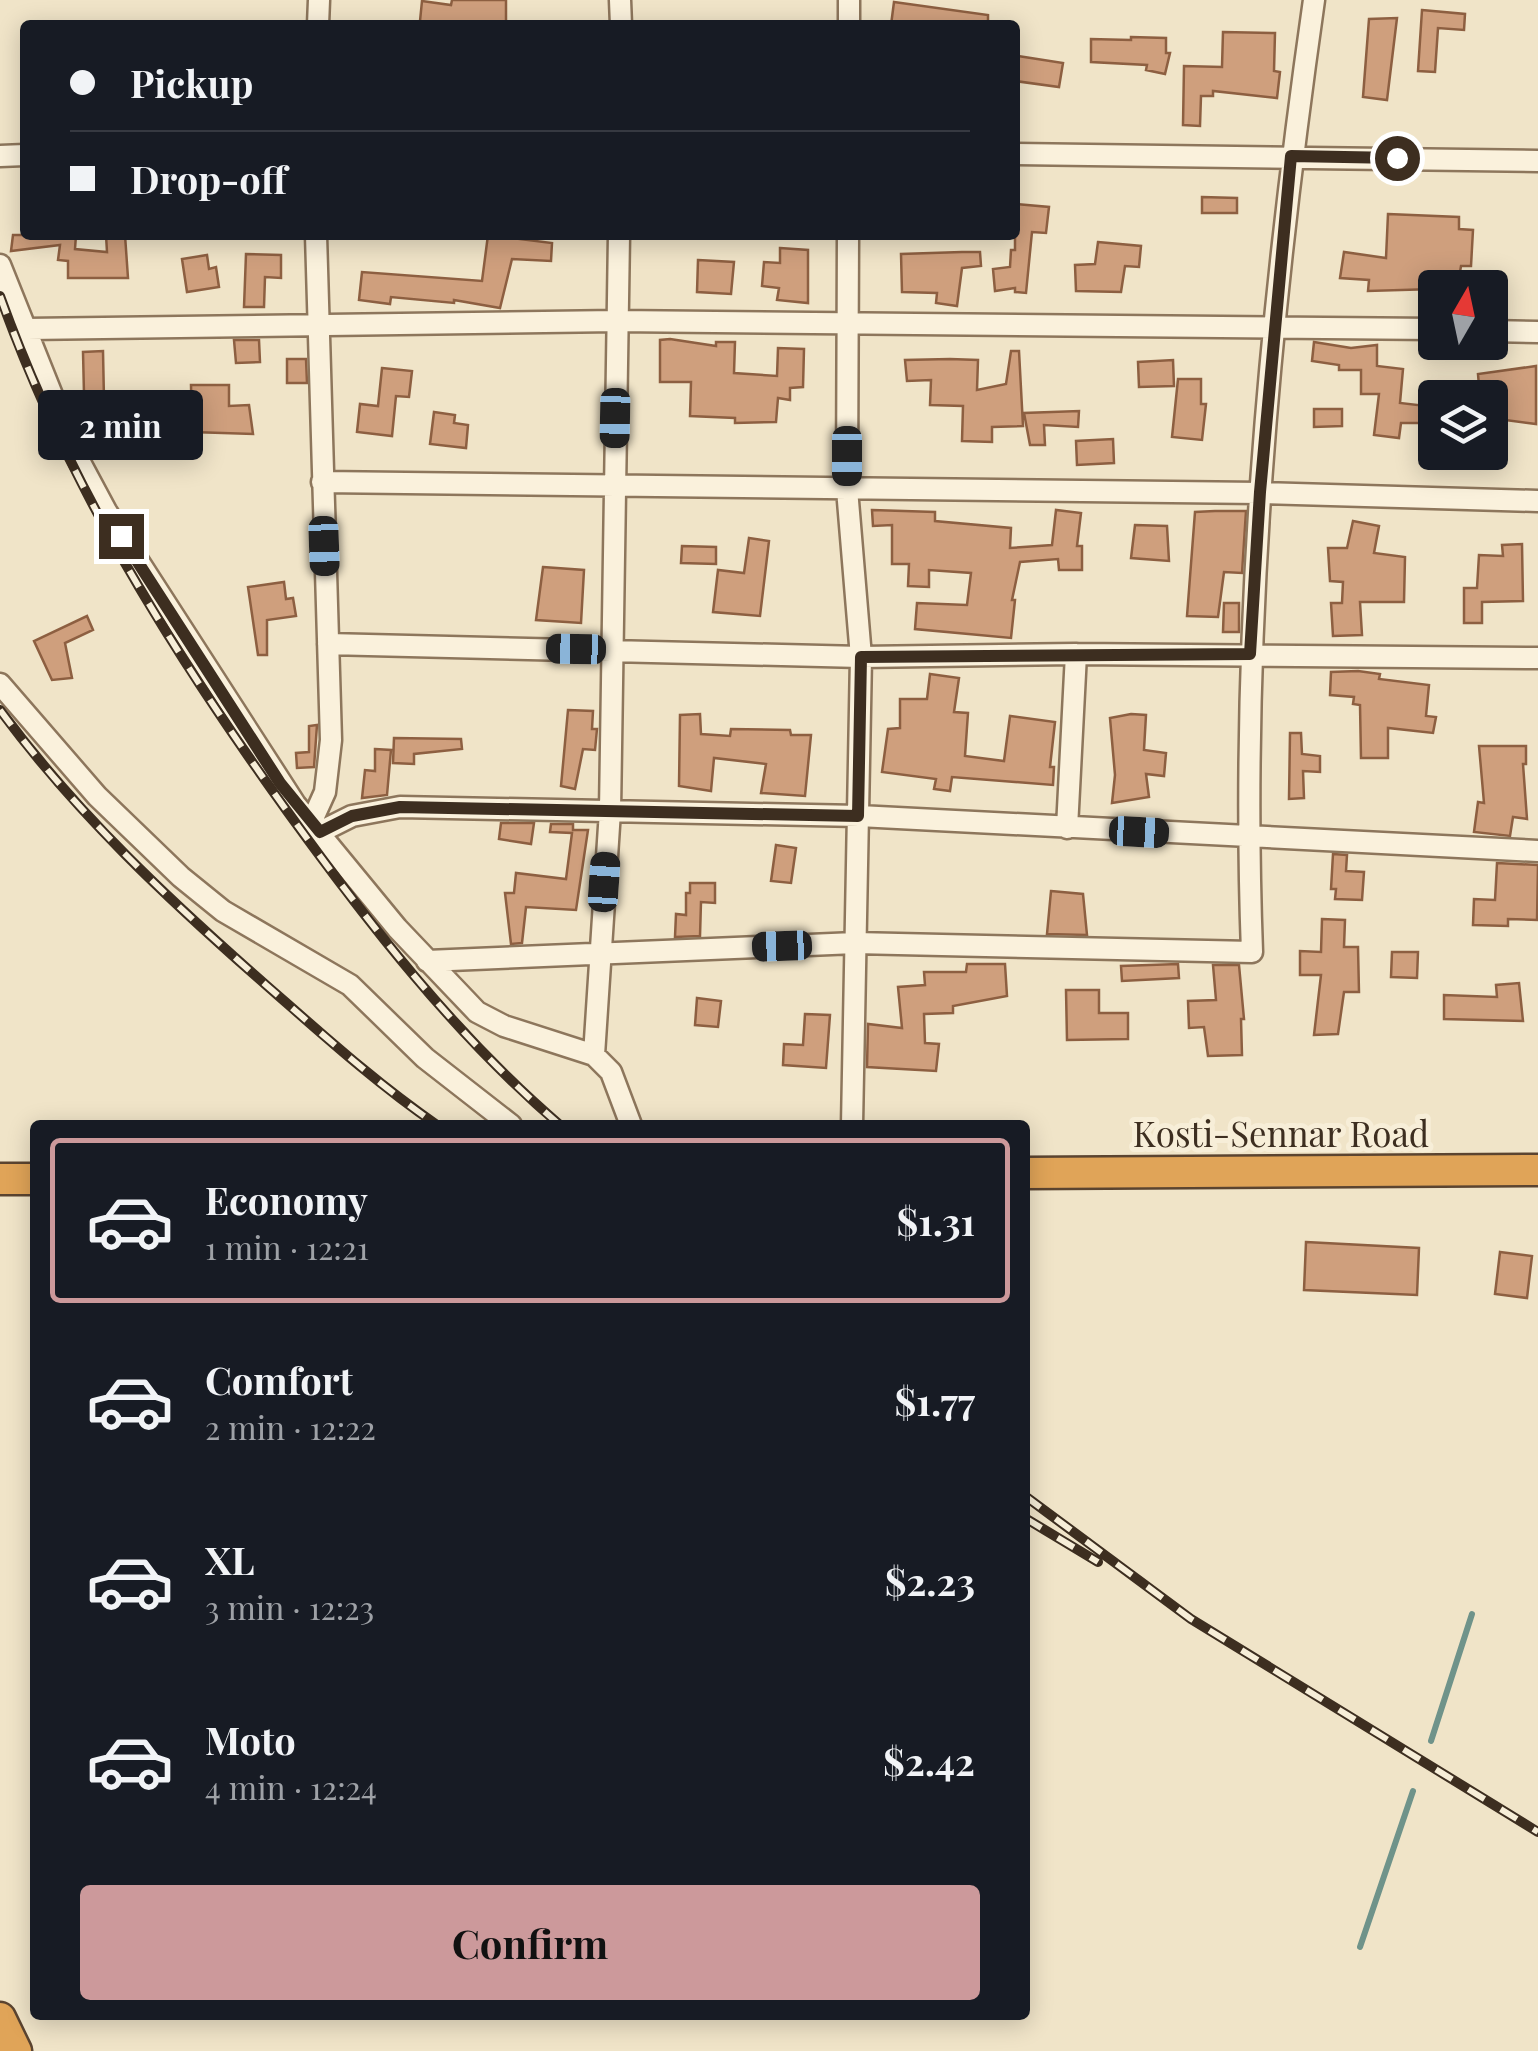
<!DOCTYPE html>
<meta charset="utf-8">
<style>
:root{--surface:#171b24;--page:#242831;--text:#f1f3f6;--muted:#9ea1a6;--line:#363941;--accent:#cc999b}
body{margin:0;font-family:"Playfair Display",serif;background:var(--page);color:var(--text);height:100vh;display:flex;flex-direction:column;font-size:38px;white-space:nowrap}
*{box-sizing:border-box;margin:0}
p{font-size:32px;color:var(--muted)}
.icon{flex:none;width:55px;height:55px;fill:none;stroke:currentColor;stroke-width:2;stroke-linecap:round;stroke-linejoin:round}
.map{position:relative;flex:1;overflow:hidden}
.sheet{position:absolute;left:30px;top:1120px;width:1000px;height:900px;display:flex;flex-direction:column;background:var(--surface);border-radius:10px;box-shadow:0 5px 25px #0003}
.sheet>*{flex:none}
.hud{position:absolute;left:20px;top:20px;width:1000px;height:220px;border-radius:10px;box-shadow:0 5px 25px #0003;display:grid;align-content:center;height:220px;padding:0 50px;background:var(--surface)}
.needle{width:65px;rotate:9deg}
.fabs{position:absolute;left:1418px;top:270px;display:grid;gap:20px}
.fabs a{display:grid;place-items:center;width:90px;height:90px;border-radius:10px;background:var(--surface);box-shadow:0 5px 25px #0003;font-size:50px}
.end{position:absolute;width:45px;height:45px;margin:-22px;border:12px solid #3d2e20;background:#fff;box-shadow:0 0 0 5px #fff}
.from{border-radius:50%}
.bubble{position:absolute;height:70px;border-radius:10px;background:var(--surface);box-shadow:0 5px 25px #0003;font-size:32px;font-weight:700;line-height:70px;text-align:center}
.car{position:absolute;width:30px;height:60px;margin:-30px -15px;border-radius:12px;box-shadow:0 0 8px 2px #0007;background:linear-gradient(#222 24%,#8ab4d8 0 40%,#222 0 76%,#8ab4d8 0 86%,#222 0)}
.hud b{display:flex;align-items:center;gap:35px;height:95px;font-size:38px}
.hud b+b{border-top:2px solid var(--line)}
.hud i{width:25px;height:25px;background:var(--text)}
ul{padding:18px 0 0;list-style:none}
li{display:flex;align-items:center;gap:30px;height:165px;margin:0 20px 15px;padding:0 30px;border:5px solid transparent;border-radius:10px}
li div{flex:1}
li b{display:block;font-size:38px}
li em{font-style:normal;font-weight:700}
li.selected{border-color:var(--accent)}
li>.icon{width:90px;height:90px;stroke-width:1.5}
.button{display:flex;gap:20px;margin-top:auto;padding:20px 50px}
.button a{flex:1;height:115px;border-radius:10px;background:var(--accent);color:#111;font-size:40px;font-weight:700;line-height:115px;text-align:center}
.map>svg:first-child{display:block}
</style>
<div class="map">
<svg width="1538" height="2051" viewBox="0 0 1538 2051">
<rect width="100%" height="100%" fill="#f0e4c8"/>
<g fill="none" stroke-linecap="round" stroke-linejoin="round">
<path stroke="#6f938a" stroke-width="6" d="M1431,1741L1472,1614
M1360,1947L1413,1791"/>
</g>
<path fill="#cf9f7d" stroke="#8d5f41" stroke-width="2.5" d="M452,0H506V25L420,21L422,1L451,5Z
M894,2L988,15V25H891Z
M1422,10L1465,14L1464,30L1438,28L1435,72L1418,71Z
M1397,18L1387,100L1363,97L1369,19Z
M1223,32L1275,33L1274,71L1280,72L1277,98L1213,91V96H1201L1200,126L1183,125L1184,66L1222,67Z
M1131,37L1166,38V53H1170L1165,74L1146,70L1147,65L1091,62V39L1131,40Z
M1018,56L1063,63L1059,87L1015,81Z
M1202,197L1237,198V213H1202Z
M1015,204L1049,207L1046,233L1032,232L1026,293L1015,292V288L995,291L993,269L1010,267L1011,250H1015Z
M1388,214L1459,217V229L1473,230L1471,266H1461L1459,278L1438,277L1439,288L1435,289L1368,291L1369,280L1340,278L1344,252L1386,258Z
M13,235H76L75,249L107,252L106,235H125L128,278H68V261L58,260L60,245L11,251Z
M488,235L552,243L551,261L512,259L500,308L454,300V303L391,297L390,304L359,300L362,272L482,281Z
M1098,242L1141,246L1139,267L1125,266L1121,292L1076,291L1075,265L1095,264Z
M780,248L808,250V303L777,300L779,288L762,286L764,262L780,263Z
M962,252H980L981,266L962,268L957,306L936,303L937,293L902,292L901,254Z
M246,254L281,255V278L265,277L264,307H244Z
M207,255L209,269L216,267L219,287L187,292L182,259Z
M698,260L734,262L731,294L697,292Z
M670,339L716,346V342H735L734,373L777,376L778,348L804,349L803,387L790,388V400L778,398L776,422L735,423V418L690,416L691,382H660V340Z
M234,340H259L260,362L236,363Z
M1314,342L1351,348L1377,345V366L1403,369L1400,403L1435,407V423H1401L1399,438L1374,435L1379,394H1361V370H1339V365L1312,361Z
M103,351L104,400L130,397L133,425L105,428L106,444L94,445L88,394H84L83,352Z
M1011,351H1019L1023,426L992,427V442L962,441L963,406L930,405L931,380L907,381L905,360L950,359L978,360L977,390L1006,384Z
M287,359H306L307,383H287Z
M1173,360L1174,386L1139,387L1138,362Z
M1536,366V424L1490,418V398H1480L1478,374Z
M382,368L412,371L409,397L396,396L392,436L357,432L360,404L378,406Z
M1178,379H1201V404H1206L1202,440L1172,437Z
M191,385H229V406L249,405L253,434L192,432Z
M1314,409H1342V426L1314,427Z
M1079,411L1078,427L1044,425L1045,445H1030L1024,413Z
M434,412L455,415L454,423L468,425L466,448L430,444Z
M1113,439L1114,463L1077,465L1076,441Z
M872,510L935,512V521L1011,528L1010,548L1052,545L1056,510L1081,513L1077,546H1082V570H1059L1058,559L1020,562L1012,600H1015L1011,638L915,629L917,603L967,605L971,573L929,570V587L908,586L909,564H892V525L873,526Z
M1215,511H1246L1242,573L1224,572L1218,617L1187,616L1195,512Z
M1353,521L1379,526L1374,553L1405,557L1404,602H1360L1362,635L1333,636L1331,603H1342L1343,582L1330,581L1328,548H1347Z
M1135,525L1167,526L1169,561L1131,558Z
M749,538L769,541L760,616L713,612L718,570L744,573Z
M1522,544L1523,601L1482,602V623H1464V588H1477L1479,555L1503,556L1502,545Z
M682,546L716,547V564L681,563Z
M543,567L584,570L581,623L536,620Z
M284,582L286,599L293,598L296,616L267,620V655H258L248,587Z
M1224,603H1239V632H1223Z
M87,616L93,630L65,643L72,678L52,680L34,641Z
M1358,671L1380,674L1379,679L1429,685L1426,716L1436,717L1433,733L1388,728V758H1361L1360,705L1353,704L1354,697L1330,695L1331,672Z
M930,674L959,678L954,712L968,713L965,756L1004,761L1010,716L1055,722L1050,767H1054L1053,785L952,777L950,791L934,789L936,779L882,772L888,729L900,728V699H927Z
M568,710L593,711L592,729H597L595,750L583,749L575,789L561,786Z
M700,714L701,734L730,736L731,729L790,730L791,735H811L805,796L761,793L766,764L714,758L711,791L679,786L680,715Z
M1131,714L1146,715L1144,750L1166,753L1164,776L1146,774L1149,797L1112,803L1115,775L1110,718Z
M317,725L314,767L297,768L296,753L309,752V726Z
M1290,733H1301L1302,754L1320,756V772L1303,771L1304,798L1289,799Z
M394,738L461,739L462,749L414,754V764L393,763Z
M1479,746H1526V764H1523L1527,819L1513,817L1510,836L1474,832L1478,802L1484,803Z
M375,749L391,750L387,795L362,798L365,770L375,771Z
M501,823H534L531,844L499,839Z
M551,824H573V830H588L576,910L526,907L522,943L511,944L505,893H514L516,873L566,879L572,833L550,832Z
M776,845L796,848L791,883L771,881Z
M1333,854L1347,855L1346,871L1364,872L1362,900L1335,899L1336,889H1331Z
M1497,863L1538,865L1537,920L1508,919V926L1473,925L1474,899L1495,900Z
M690,883H715V903L701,902L700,936L675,937L676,914L686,915V893H690Z
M1051,891L1083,894L1087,935L1047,934Z
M1322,919L1345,920L1344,947H1358L1359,992H1344L1338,1034L1314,1035L1321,975H1300V951L1321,952Z
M1392,952H1418L1417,978L1391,977Z
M967,964H1005L1007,996L953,1006V1013L924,1014L925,1043L939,1044L936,1071L867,1067L868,1024L902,1028L898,987L925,985L924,972H966Z
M1178,964L1179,978L1122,981L1121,966Z
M1213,965H1239L1244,1019H1241L1242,1055L1208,1056L1204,1027L1189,1028L1188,1001L1216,1000Z
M1519,983L1523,1021L1444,1019V995L1497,997L1496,985Z
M1066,990H1099V1013H1128V1039L1067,1040Z
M697,998L721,1001L718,1027L695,1025Z
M805,1014L830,1015L826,1068L783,1065L784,1044L803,1045Z
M1306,1242L1419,1248L1417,1295L1304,1290Z
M1500,1252L1532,1256L1527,1298L1495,1294Z"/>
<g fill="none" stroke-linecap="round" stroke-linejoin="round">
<defs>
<path id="minor" d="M620,0L621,25
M318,25L319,0
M849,25V0
M1015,154L1538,161
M0,156L25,155
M848,235L847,489L861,657L852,1125
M0,265L76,455L106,511L295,804L397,928L477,1012L504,1026L594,1055L611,1072L631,1125
M27,329L616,321L1435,329
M1490,331L1538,332
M322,482L1260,493L1538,501
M328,644L861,657L1076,654L1538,658
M0,684L97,796L181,877L223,911L350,985L425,1058L511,1125
M311,823L325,792L331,740L316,235
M1067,828L1076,654
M320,832L352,816L400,807L859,816L1538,851
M427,961L855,943L1252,952C1240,633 1269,315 1314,0
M594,1055L610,811L619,235"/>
<path id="highway" d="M1025,1173L1538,1170
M0,1179H35
M0,2018L16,2051"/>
</defs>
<use href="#minor" stroke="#8d765c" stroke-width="25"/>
<use href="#highway" stroke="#5b4430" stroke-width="35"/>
<use href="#minor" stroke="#faf1dc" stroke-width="20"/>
<use href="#highway" stroke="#e0a458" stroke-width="30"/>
<defs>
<path id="rail" d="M0,296C67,483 171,650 287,811C368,923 455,1035 560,1125
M0,710C77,814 169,900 266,985C322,1034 376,1083 437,1125
M1025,1496L1191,1619L1538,1832
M1025,1518L1098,1562"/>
</defs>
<use href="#rail" stroke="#3d2e20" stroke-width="10"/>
<use href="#rail" stroke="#f7eed8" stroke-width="6" stroke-dasharray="19" stroke-linecap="butt"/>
</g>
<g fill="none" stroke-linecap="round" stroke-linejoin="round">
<path stroke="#3d2e20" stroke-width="12" d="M121,536L280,783L320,832L352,816L400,807L858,816L861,657L1250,654L1260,492L1291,156L1397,158"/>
</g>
<g text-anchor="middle" stroke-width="10" stroke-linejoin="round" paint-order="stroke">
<g font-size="35" fill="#3d2e20" stroke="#f7eed8">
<text x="1281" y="1147">Kosti-Sennar Road</text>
</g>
</g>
</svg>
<div class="fabs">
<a><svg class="needle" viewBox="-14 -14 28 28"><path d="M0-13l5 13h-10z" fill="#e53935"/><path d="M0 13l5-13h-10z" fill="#9ea1a6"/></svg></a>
<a><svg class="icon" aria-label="layers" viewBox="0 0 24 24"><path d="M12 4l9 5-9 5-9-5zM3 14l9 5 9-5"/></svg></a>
</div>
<i class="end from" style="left:1397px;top:158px"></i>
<i class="end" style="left:121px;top:536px"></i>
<div class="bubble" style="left:38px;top:390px;width:165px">2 min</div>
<i class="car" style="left:615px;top:418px;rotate:181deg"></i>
<i class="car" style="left:847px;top:456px;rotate:180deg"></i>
<i class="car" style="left:324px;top:546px;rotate:178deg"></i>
<i class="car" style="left:576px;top:649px;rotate:271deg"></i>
<i class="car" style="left:1139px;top:832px;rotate:93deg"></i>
<i class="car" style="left:604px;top:882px;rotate:4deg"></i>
<i class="car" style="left:782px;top:946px;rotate:268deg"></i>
<div class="hud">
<b><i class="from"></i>Pickup</b>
<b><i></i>Drop-off</b>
</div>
<section class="sheet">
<ul>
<li class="selected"><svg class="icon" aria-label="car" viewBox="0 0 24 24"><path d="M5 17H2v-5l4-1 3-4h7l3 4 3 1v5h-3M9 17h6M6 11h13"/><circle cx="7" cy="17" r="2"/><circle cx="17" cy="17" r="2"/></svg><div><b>Economy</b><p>1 min · 12:21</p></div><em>$1.31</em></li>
<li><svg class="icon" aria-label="car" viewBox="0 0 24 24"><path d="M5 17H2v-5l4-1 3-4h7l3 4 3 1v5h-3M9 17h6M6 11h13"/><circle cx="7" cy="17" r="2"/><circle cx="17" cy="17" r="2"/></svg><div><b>Comfort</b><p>2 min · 12:22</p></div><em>$1.77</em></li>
<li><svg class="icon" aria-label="car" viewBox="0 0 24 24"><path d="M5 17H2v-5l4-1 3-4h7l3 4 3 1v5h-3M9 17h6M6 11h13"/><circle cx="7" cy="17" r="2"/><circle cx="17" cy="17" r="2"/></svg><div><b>XL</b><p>3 min · 12:23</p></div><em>$2.23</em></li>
<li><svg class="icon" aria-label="car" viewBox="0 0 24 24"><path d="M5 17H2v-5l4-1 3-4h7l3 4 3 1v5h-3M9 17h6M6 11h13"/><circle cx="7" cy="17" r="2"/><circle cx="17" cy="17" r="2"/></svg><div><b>Moto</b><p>4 min · 12:24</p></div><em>$2.42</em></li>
</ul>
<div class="button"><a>Confirm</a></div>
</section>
</div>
